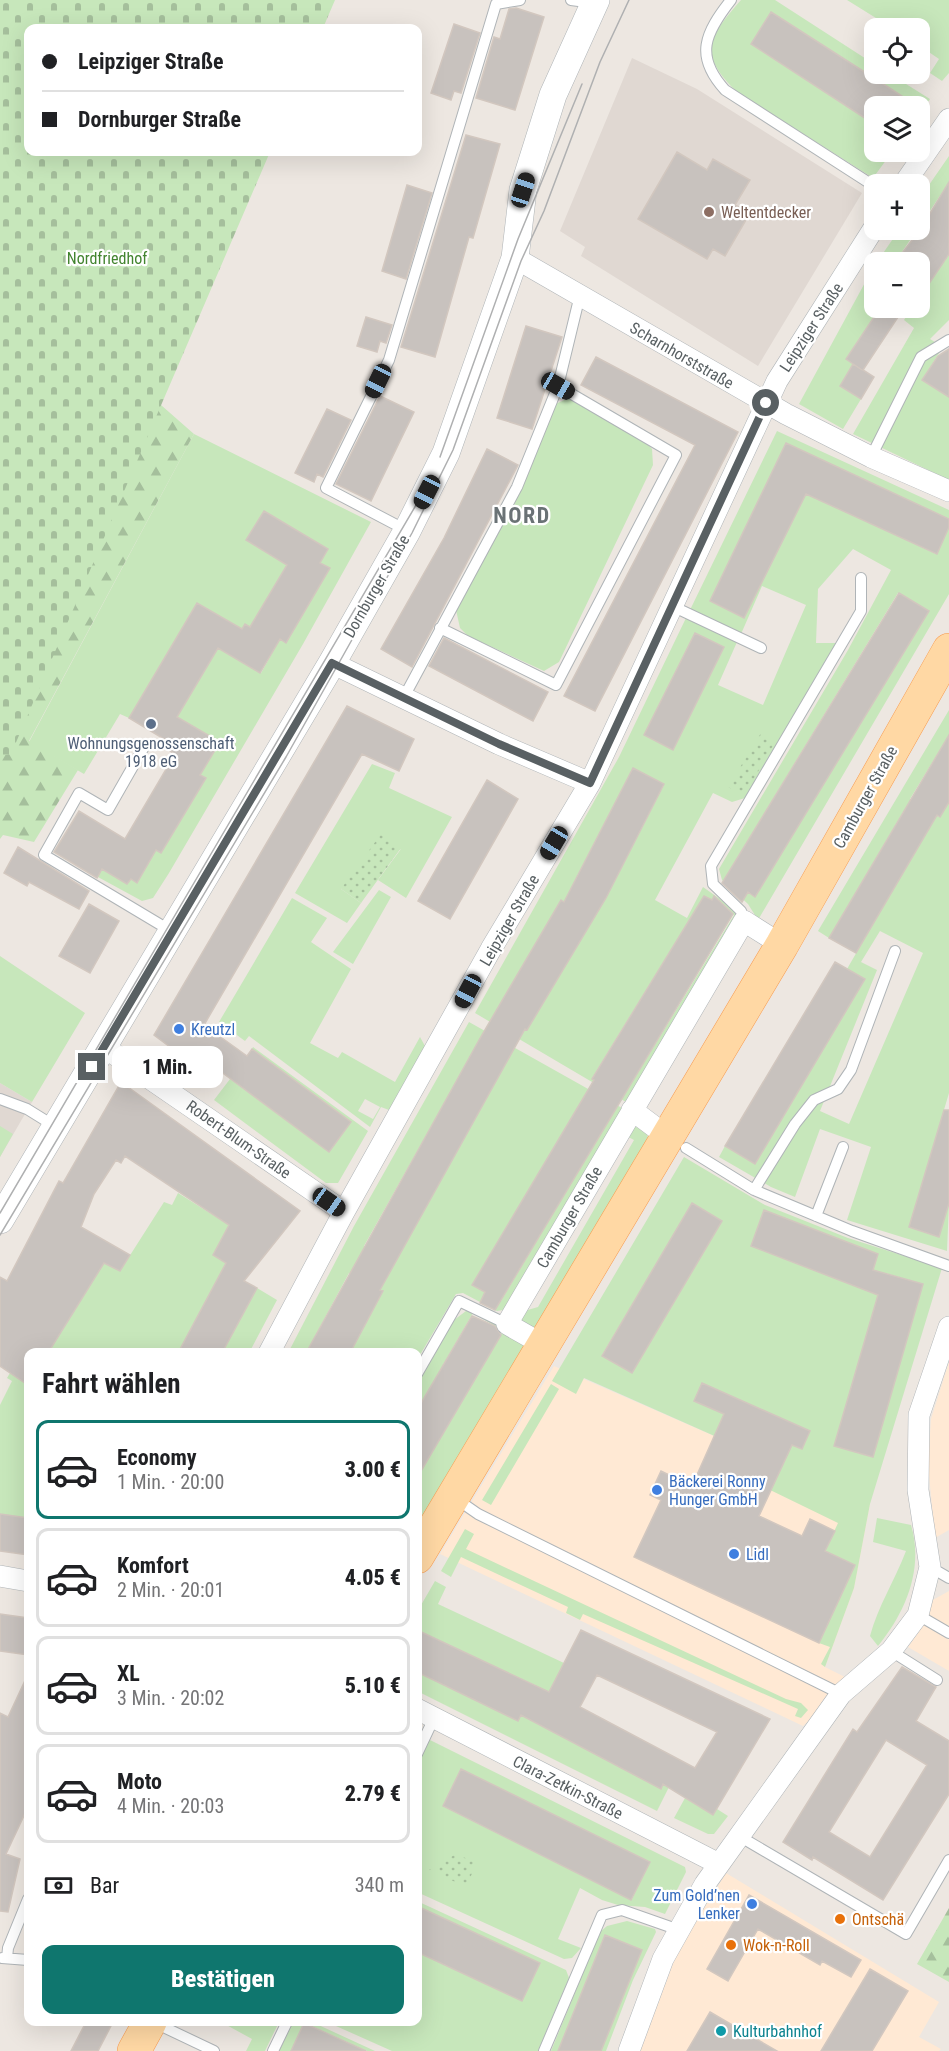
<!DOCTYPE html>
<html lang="de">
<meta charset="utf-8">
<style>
:root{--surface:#fff;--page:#f2f2f2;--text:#202124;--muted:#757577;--line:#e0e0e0;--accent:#0f766e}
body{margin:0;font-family:"Roboto Condensed",sans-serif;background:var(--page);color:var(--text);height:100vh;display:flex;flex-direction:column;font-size:22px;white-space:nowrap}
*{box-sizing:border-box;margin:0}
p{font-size:20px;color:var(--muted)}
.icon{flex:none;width:33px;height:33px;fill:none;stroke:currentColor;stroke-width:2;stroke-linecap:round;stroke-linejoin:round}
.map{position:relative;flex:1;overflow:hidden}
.sheet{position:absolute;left:24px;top:1348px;width:398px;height:678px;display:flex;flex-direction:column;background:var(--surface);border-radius:12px;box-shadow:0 6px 24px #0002}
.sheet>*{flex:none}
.hud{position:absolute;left:24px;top:24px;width:398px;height:132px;border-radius:12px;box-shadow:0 6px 24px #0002;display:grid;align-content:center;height:132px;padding:0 18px;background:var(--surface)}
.fabs{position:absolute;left:864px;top:18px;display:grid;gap:12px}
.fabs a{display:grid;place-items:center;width:66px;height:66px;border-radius:12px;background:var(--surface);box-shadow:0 6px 24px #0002;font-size:30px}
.end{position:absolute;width:27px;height:27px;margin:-14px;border:8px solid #596063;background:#fff;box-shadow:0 0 0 3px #fff}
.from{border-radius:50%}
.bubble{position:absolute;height:42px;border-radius:12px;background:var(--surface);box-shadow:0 6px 24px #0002;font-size:20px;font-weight:800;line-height:42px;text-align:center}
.car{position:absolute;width:18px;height:36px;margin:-18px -9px;border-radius:8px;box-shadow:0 0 4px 2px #0007;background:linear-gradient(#222 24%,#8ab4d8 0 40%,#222 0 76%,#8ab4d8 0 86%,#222 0)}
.hud b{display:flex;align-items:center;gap:21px;height:57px;font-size:22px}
.hud b+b{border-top:2px solid var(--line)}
.hud i{width:15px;height:15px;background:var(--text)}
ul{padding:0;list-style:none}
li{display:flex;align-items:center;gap:18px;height:99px;margin:0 12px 9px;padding:0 6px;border:3px solid var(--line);border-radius:12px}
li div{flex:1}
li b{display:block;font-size:22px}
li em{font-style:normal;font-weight:800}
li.current{border-color:var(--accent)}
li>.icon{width:54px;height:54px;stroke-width:1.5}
h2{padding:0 18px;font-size:27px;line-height:72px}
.pay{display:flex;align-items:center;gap:15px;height:66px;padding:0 18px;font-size:22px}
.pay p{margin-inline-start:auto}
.action{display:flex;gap:12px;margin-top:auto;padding:12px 18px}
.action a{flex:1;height:69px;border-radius:12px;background:var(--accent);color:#fff;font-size:24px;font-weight:800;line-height:69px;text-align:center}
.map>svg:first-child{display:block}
</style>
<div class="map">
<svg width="949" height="2051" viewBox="0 0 949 2051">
<defs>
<pattern id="forest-firs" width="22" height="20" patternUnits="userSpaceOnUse" patternTransform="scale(1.5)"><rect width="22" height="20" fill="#c7e7bb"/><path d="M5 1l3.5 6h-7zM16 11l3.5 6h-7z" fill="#a5bf9c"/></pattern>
<pattern id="cemetery-stones" width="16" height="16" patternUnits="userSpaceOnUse" patternTransform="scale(1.5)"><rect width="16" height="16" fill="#c7e7bb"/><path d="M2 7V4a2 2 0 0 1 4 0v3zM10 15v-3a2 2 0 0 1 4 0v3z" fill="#a5bf9c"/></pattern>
<pattern id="park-dots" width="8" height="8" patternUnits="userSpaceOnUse" patternTransform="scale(1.5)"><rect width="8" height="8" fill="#c7e7bb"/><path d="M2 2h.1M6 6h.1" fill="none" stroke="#a5bf9c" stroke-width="1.8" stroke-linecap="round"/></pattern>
</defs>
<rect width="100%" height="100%" fill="#ede7e1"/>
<path fill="#ffe9d4" d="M949,1362V1530L935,1538L928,1464L931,1419Z
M554,1366L870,1504L854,1588L825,1667L851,1680L803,1726L440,1554Z
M949,1591V1671L908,1647L918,1633L931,1601Z
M726,1873L939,2002L919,2037L941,2049L939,2051H640L677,1953Z"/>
<path fill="#e0d8d2" d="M632,58L697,89L862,193L758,366L581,256L585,247L560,231Z
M0,1083L32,1102L0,1157Z"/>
<path fill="#c7e7bb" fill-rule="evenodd" d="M741,0H775L874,64V74H890L930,99L920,113V106H906L909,101L771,12L751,44L874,124V152H892L873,178L737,92C697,53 708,38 741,0Z
M847,0H949V73L942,81L930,73L939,59L920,46V28H892Z
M949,156V182L920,226V198Z
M899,230H917L895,262H877Z
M949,254V320L930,339L943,347L922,380L949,397V480L853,434L914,328L904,320L912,308H920V297Z
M874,266V292L871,297L874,300V308H880L846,359L853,364L840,386L861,399L843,429L799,404Z
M569,398L645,441L652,449L653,465L559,662L544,671L468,636L460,628L456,610L553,405Z
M777,431L949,510V519L771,477L936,554L949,527V594L758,920L748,904L722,880L719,869L848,650L891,570L853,549L818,589L816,643H836L745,798L732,802L713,793L655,900L687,918L703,887L734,909L736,914L626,1102L475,1013L619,757L686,618L737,642L718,685L763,705L806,605L762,586L741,634L690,610ZM759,503L793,519L744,618L710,601ZM898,593L928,611L755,897L725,878ZM695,633L724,647L673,750L644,735ZM633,768L664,785L606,898L574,882ZM704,896L734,915L623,1097L592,1078ZM561,900L592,917L527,1030L497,1012Z
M194,434L371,522L303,644L169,873L153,898L142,901L63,858L68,849L127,884L131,879L137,882L156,850L161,853L206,778L200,775L219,742L175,720L219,644L261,673L280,639L285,642L329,568L320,563L328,549L264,511L247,540L287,565L264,630L242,629L197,603L129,718L120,714L84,774L29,742Z
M949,710V735L910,799L939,817L949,802V1093L909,1227L939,1237L949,1203L947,1251L847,1220L871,1147L820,1129L795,1197L771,1187L719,1157L725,1146L755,1164L864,980L847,969L929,827L903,812L829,938L818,931ZM880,931L923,953L849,1124L820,1111L877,970L861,962Z
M372,764L395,773L389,788L452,817L406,898L378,880L401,849L341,889L361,903L347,923L295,893Z
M379,890L391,897L353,964L333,952Z
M292,898L327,918L311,942L351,969L310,1043L338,1058L342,1052L395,1082L420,1037L425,1046L389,1110L381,1107L370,1127L249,1036L245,1041L219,1022ZM365,1099L380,1107L373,1119L358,1111Z
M0,956L85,1013L32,1102L0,1083Z
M469,1022L622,1108L503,1310L497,1311L463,1293L456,1294L417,1360V1353H350L382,1291L349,1273L306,1353H288L354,1226ZM479,1041L509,1057L394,1263L364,1246ZM577,1109L605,1126L501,1301L472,1285Z
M253,1047L368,1131L338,1183H326L214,1100L230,1079L328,1151L350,1122L252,1049Z
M632,1125L646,1132L649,1140L540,1326L533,1328L521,1324L517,1313L538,1307L634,1140L621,1133Z
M0,1126L13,1134L0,1157Z
M684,1157L765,1205L848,1238L942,1268L870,1504L854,1588L825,1667L821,1664L830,1647L819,1643L855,1565L825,1551L838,1523L764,1487L772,1486L782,1466L584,1378L576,1394L552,1381ZM692,1204L722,1221L632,1373L602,1355ZM764,1211L878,1254L865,1289L751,1246ZM885,1273L923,1284L872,1457L834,1446ZM695,1401L810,1431L801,1449Z
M178,1193L229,1225L226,1263L178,1353H48L103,1262L120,1271L164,1202L172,1205Z
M257,1288L277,1300L249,1353H222Z
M466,1311H474L527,1343L417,1535V1478L503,1331L473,1313L417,1410V1383L454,1320Z
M10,1373L28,1385V1518L0,1514V1405L12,1381L7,1378Z
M551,1384L559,1389L491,1505L482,1500Z
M877,1518L911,1525C924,1568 906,1612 878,1646L870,1636C878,1606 895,1580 906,1551L873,1542Z
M465,1529L474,1534L466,1549L786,1699L801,1703L808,1710L801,1718L795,1716L798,1709L583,1614L580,1620L566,1613L568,1607L461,1557L451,1577L441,1571Z
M435,1581L446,1587L438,1604L564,1663L534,1722L660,1788L663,1784L669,1787L657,1811L417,1691V1672L518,1721L535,1685L417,1633V1612Z
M428,1739L685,1867L686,1872L665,1914L645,1907L618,1905L602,1900L580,1888L558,1939L581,1948L572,1958L564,1959L417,1892V1763ZM461,1769L649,1862L632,1899L443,1806Z
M685,1798L713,1815L717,1809L728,1816L714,1834H708L674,1818Z
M417,1901L566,1970L569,1978L538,2051H392L327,2022H417V1952L522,2001L539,1963L417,1906Z
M627,1921L655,1929L656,1932L633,1980L606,2051H601L605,1935L558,2051H551L600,1932L607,1926Z
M221,2022L239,2025L241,2022H279L265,2051H246L252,2039Z
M293,2022H312L375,2051H367L305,2023L291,2051H279Z"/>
<path fill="url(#forest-firs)" d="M120,369L194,434L29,741L78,770L34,842L3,835L0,839V643Z
M949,1908V1982L917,1964Z"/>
<path fill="url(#cemetery-stones)" d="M0,0H335L323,28H28V152H270L11,754L0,756Z"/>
<path fill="url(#park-dots)" d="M761,733L775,742L744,796L728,787Z
M381,834L401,848L361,903L341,889Z
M456,1854L477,1863L468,1882L462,1885L429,1870Z"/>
<path fill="#c8c2be" stroke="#d2c7bf" stroke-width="1.5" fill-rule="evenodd" d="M516,8L544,17L515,110L476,98L494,37L500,39L509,9Z
M771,12L888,87L917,106H874V124L751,44Z
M454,24L480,33L461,93L454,91L451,100L431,93Z
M466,135L500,144L473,238L469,237L435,357L401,347Z
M677,152L707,170L713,159L750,180L735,205L750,213L725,256L713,249L707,259L638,219Z
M949,182V254L920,297V262H895L920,230Z
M407,185L432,193L406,279L382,271Z
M880,308H904L863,370L874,377L861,399L840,386L853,364L862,370L846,359Z
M366,317L392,325L386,343L380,341L377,352L357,346Z
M526,326L562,337L532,429L497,418Z
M949,349V397L922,380L938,356Z
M596,357L738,432L595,711L564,696L695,445L581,385Z
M380,396L414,412L371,501L336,484Z
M327,409L351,420L323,477L317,474L314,482L295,473Z
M786,443L949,519V527L937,554L806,494L744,618L710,601Z
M487,449L518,465L412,667L381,649L444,538Z
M264,511L328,549L320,563L330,568L286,643L280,639L260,673L218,648L177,717L220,742L200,775L206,778L161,853L156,850L137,883L131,879L127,884L102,869L97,878L54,852L79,811L125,839L175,754L170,751L174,745L129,718L197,603L242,629L245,624L250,627L287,565L246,540Z
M899,593L929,611L755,897L748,892L742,902L722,883Z
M695,633L724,647L673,750L644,735Z
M444,638L548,692L533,721L429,666Z
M347,706L414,739L399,771L362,754L204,1025L247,1056L252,1049L351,1122L329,1152L220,1071L213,1079L154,1035Z
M949,735V802L940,817L937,815L856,953L829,938Z
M633,768L664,784L606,898L527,1030L525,1029L380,1290L383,1291L350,1353H306L479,1040L561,900L564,902Z
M487,780L518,799L450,919L418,901Z
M18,847L89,891L79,909L29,882L27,886L4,873Z
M704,896L712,900L714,896L733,914L495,1310L480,1303L485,1292L472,1285L594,1080L592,1079Z
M89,904L119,921L90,973L59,956Z
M835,962L865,979L755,1164L725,1146Z
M121,1082L300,1211L244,1281L257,1288L222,1353H178L226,1263L213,1255L229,1225L125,1156L121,1163L116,1160L94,1194L81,1227L130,1255L120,1271L104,1263L48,1353H28V1385L0,1366V1277L7,1281L59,1181L63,1183Z
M944,1110H949V1203L939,1237L909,1227Z
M692,1203L722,1221L632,1373L602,1356Z
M764,1210L878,1254L873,1270L923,1284L873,1457L834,1446L878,1295L751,1246Z
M472,1316L495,1326L501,1335L417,1478V1410Z
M702,1383L810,1431L802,1449L792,1445L759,1516L802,1536L810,1519L835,1531L825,1551L855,1565L819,1643L634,1557L661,1500L650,1495L661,1471L692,1486L724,1414L694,1401Z
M0,1514L28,1518V1555L0,1551Z
M0,1614L28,1618V1655L0,1651Z
M417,1630L549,1692L581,1630L770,1719L713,1815L663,1784L661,1789L521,1715L518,1721L417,1672ZM597,1675L717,1732L695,1768L580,1707Z
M902,1667L936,1687L916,1721L949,1741V1794L883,1900L813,1857L812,1860L783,1842L853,1729L857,1732ZM886,1740L927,1765L870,1857L829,1832Z
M28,1674V1807L6,1854L20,1859L8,1912L0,1911V1713L8,1717Z
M461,1769L650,1862L631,1900L443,1806Z
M749,1895L861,1960L851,1977L822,1961L820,1965L758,1929L728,1981L707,1969Z
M417,1906L540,1963L522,2001L417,1952Z
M605,1935L642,1950L601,2051H558Z
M870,1969L908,1991L872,2051H821Z
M710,2012L777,2051H687Z
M86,2022H113L98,2051H71Z
M304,2023L366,2051H291Z"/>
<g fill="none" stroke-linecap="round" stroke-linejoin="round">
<defs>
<path id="service" d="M571,0L594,3
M731,0C705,33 694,56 725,90L874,186
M871,457L921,357L949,340
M406,530L326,488L389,360L496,4L520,0
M672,606L761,648
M440,628L556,685L676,455L558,386
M404,697L517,487L558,386L580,295
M144,747L108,810L79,793L44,855L171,931
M744,921L741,911L713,884L711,866L861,611V578
M0,1099L27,1109L56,1127
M686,1148L754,1190L852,1231L949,1266
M754,1190L795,1124L814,1100L838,1089L851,1070L895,951
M816,1216L843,1147
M417,1374L459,1301L507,1324
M455,1498L478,1514L841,1694
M930,1567L949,1578
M918,1615L949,1633
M891,1651L937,1680
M417,1754L434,1718
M739,1836L906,1934L949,1860
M2,1958L28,1960
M7,1958L8,1948L28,1899
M153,2022L214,2051
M273,2051L287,2022
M544,2051L602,1915L622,1910L679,1930"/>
<path id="minor" d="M904,184L949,119
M515,258L786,414L871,457L949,491
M332,663L499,744L590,783
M104,1047L344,1212
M632,1110L668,1137
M542,1344L507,1324L744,921L782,945
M269,1353L344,1212L491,949L590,783L777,381L874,228
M0,1576L28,1581
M417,1709L719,1864
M629,2051L663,1959L705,1884L841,1694L891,1651L918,1615L930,1567L918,1490L919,1415L949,1327"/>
<path id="tertiary" d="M0,1220L332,663L407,531L446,453L515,258L523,190L553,95L596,0"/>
<path id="primary" d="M417,1557L782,945L949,650
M134,2051L150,2022"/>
</defs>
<use href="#service" stroke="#afb4b7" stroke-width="12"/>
<use href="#minor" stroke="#afb4b7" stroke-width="22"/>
<use href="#tertiary" stroke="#afb4b7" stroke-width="28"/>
<use href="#primary" stroke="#f89b4f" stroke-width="34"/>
<use href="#service" stroke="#fff" stroke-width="10"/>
<use href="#minor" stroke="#fff" stroke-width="21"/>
<use href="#tertiary" stroke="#fff" stroke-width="27"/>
<use href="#primary" stroke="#ffd8a4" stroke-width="33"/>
<path stroke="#afb0b1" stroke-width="1.5" d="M440,457L518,239L582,84
M0,1213L419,500
M0,1235L286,757L412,533L453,450L521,261L544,211L600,62L629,0"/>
</g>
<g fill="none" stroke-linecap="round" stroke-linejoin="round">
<path stroke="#596063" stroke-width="8" d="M92,1067L332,663L499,744L590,783L766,403"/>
</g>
<circle fill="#8d6e63" stroke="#fff" stroke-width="2" cx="709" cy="212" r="6"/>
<circle fill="#5c6f8a" stroke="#fff" stroke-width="2" cx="151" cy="724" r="6"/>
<g fill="#3f7fe0" stroke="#fff" stroke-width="2">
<circle cx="179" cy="1029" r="6"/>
<circle cx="657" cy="1490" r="6"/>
<circle cx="734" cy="1554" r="6"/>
<circle cx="752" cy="1904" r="6"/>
</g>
<g fill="#e8710a" stroke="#fff" stroke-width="2">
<circle cx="840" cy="1919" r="6"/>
<circle cx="731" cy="1945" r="6"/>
</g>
<circle fill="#0f9aa8" stroke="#fff" stroke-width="2" cx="721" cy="2031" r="6"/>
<g text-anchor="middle" stroke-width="4.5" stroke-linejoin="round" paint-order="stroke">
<g font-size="16" fill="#785e54" stroke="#fff" text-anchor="start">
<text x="721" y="218">Weltentdecker</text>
</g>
<g font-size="16" fill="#42842f" stroke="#fff">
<text x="107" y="264">Nordfriedhof</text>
</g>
<g font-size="16" fill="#596063" stroke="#fff">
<text transform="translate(811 327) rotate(-57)" y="6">Leipziger Straße</text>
<text transform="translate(682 355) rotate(30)" y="6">Scharnhorststraße</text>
<text transform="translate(376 586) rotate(-60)" y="6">Dornburger Straße</text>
<text transform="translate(865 797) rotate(-61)" y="6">Camburger Straße</text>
<text transform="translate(509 920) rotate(-60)" y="6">Leipziger Straße</text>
<text transform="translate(239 1139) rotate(35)" y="6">Robert-Blum-Straße</text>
<text transform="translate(569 1217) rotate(-60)" y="6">Camburger Straße</text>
<text transform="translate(568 1787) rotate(27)" y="6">Clara-Zetkin-Straße</text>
</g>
<g font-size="16" fill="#4e5e75" stroke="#fff">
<text x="151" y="749">Wohnungsgenossenschaft<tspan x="151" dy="18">1918 eG</tspan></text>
</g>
<g font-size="16" fill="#366cbe" stroke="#fff" text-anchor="start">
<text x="191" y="1035">Kreutzl</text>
<text x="669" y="1487">Bäckerei Ronny<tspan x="669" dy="18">Hunger GmbH</tspan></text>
<text x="746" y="1560">Lidl</text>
<text x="740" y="1901" text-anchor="end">Zum Gold’nen<tspan x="740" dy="18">Lenker</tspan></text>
</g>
<g font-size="16" fill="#c56008" stroke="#fff" text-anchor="start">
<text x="852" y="1925">Ontschä</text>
<text x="743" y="1951">Wok-n-Roll</text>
</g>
<g font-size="16" fill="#0d838f" stroke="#fff" text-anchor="start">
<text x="733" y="2037">Kulturbahnhof</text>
</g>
<g font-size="22" font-weight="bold" letter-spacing="1.5" fill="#6a7275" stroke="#fff">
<text x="522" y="523">NORD</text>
</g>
</g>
</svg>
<div class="fabs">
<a><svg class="icon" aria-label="locate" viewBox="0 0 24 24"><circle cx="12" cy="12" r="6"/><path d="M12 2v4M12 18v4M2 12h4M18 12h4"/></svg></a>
<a><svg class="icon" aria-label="layers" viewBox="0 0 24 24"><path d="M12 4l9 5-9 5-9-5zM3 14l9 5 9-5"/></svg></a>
<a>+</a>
<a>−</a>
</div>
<i class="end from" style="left:766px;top:403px"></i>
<i class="end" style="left:92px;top:1067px"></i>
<div class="bubble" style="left:112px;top:1046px;width:111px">1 Min.</div>
<i class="car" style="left:523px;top:190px;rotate:18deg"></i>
<i class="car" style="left:378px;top:381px;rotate:206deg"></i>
<i class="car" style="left:558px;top:386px;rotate:120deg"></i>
<i class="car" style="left:427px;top:492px;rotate:207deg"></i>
<i class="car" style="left:554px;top:843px;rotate:211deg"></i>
<i class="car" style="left:468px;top:991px;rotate:208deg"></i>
<i class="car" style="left:329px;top:1202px;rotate:125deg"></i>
<div class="hud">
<b><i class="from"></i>Leipziger Straße</b>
<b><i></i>Dornburger Straße</b>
</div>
<section class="sheet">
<h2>Fahrt wählen</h2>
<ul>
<li class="current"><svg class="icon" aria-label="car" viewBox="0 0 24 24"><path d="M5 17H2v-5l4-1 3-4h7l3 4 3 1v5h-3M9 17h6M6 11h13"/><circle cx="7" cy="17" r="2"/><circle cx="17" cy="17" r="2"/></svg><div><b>Economy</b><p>1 Min. · 20:00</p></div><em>3.00 €</em></li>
<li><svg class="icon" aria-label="car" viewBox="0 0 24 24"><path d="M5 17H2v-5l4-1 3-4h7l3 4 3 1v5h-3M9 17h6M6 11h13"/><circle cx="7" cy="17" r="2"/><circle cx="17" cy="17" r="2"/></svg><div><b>Komfort</b><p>2 Min. · 20:01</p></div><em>4.05 €</em></li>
<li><svg class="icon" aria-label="car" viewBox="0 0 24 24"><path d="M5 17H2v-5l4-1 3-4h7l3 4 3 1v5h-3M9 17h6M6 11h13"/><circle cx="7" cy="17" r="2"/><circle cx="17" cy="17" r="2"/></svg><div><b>XL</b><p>3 Min. · 20:02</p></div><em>5.10 €</em></li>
<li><svg class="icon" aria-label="car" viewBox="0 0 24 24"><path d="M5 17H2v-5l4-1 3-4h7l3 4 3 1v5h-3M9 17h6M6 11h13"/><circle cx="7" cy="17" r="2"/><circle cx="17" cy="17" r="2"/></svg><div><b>Moto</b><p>4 Min. · 20:03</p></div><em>2.79 €</em></li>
</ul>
<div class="pay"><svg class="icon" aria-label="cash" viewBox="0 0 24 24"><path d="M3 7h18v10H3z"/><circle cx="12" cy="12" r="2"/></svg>Bar<p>340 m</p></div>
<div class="action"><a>Bestätigen</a></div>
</section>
</div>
